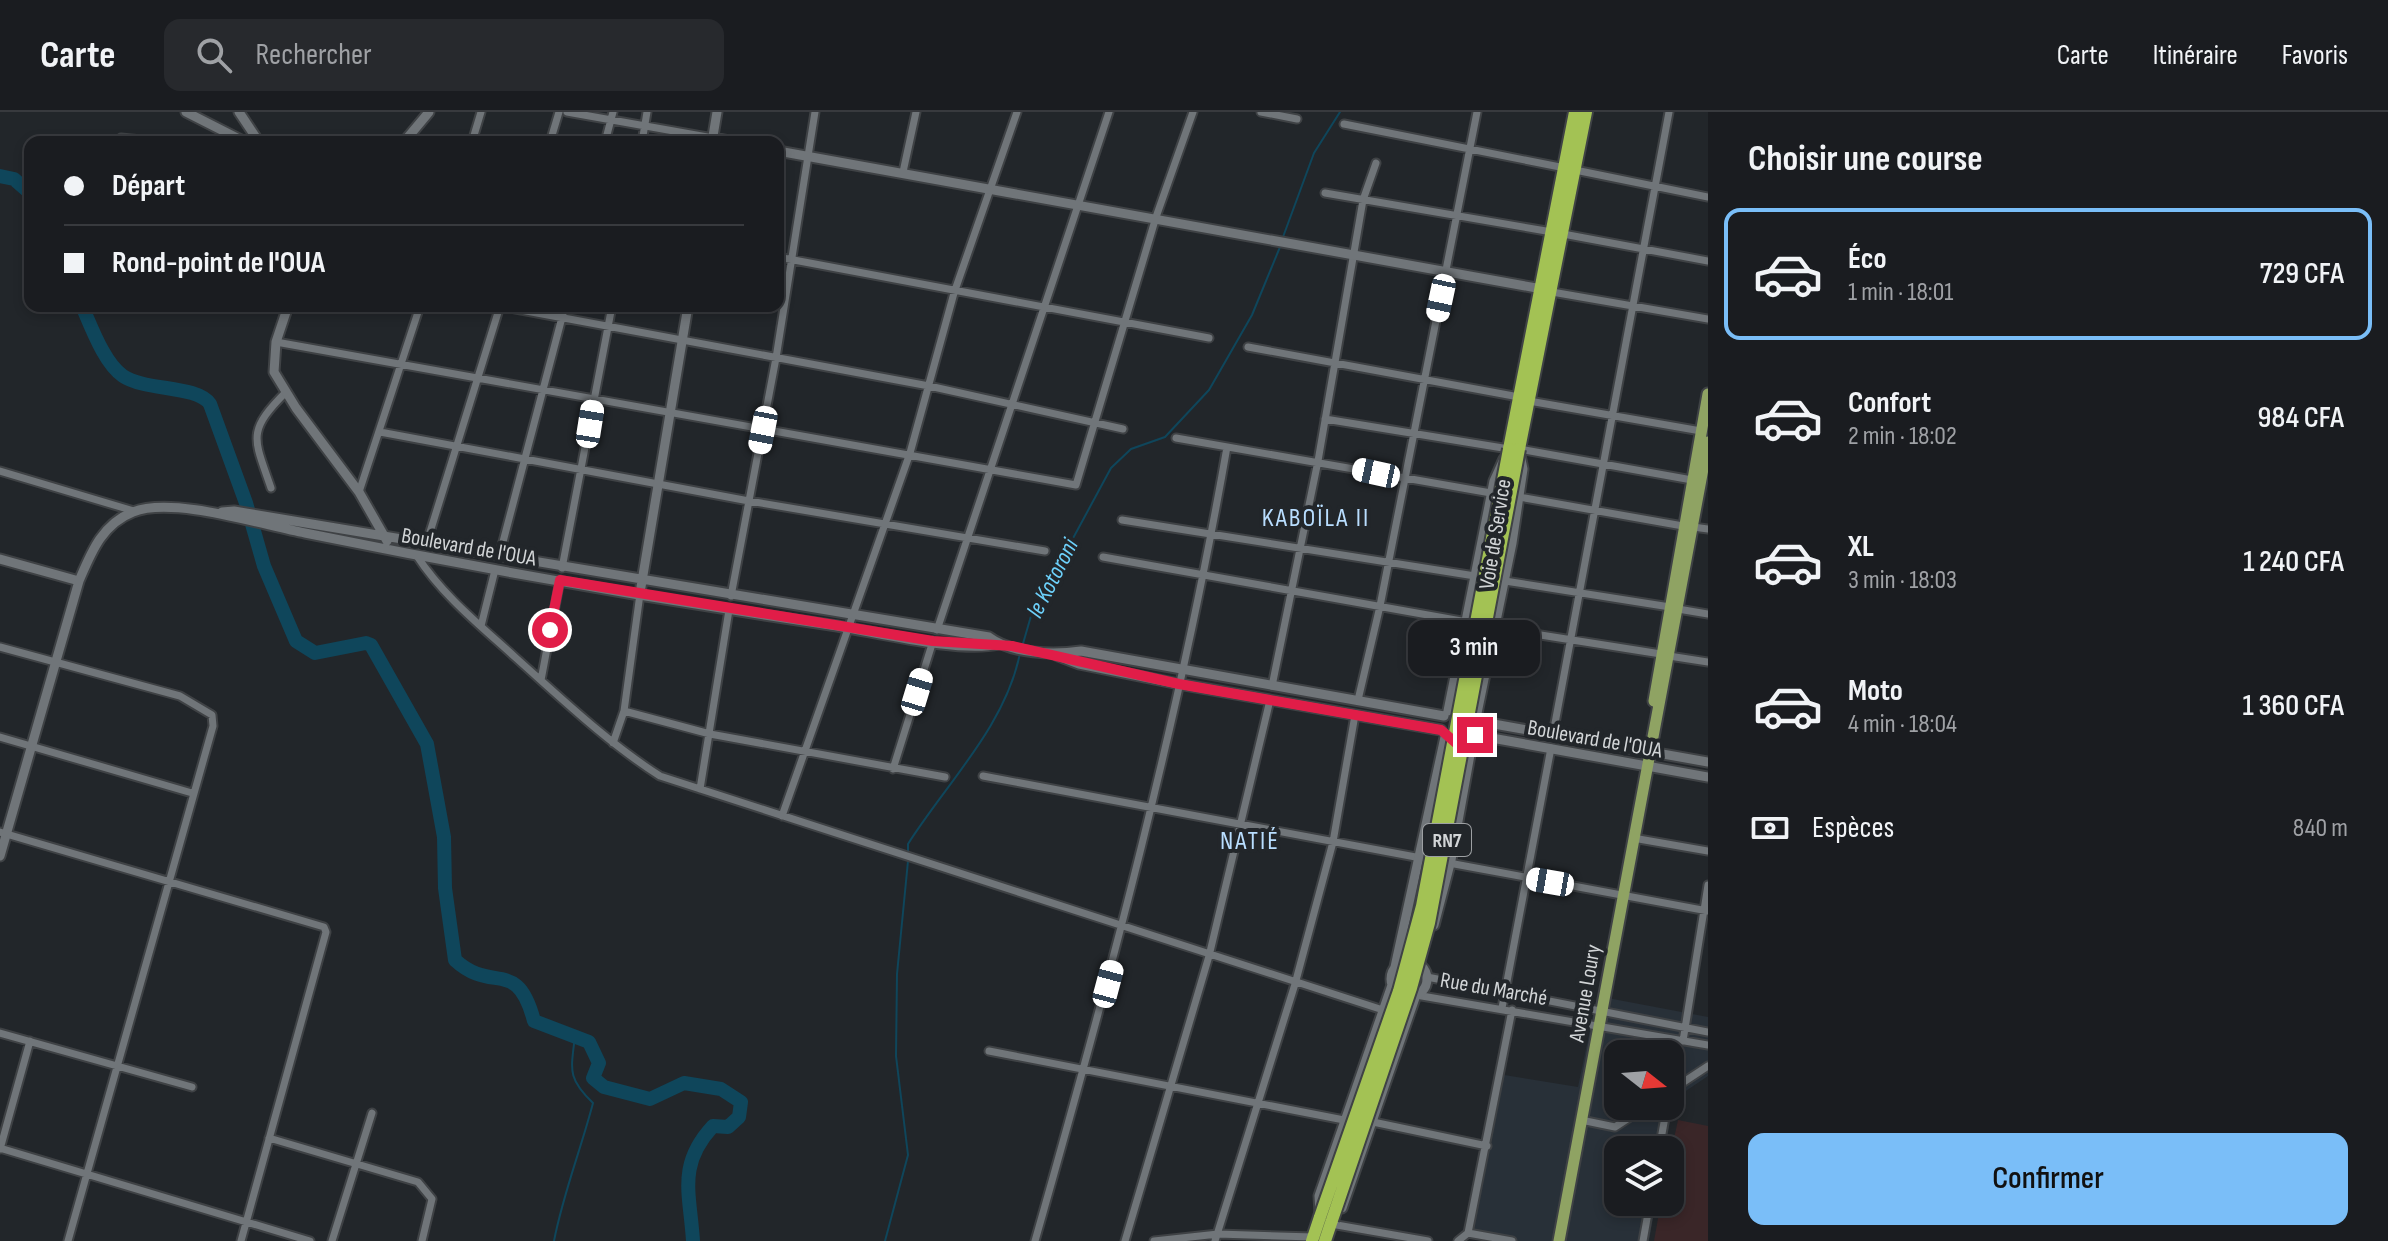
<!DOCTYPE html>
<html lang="fr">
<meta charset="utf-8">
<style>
:root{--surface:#1a1c20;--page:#27292d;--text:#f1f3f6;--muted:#9fa1a5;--line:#383a3e;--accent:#7abef8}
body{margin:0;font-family:"Sofia Sans Condensed",sans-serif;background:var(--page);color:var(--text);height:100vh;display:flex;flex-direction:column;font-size:30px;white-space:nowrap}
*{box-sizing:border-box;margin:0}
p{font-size:26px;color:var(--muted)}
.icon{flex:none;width:44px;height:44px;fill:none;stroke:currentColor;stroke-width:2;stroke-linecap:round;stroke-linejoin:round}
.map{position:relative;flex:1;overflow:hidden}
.side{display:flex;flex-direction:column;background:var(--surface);width:680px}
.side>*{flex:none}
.top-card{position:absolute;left:24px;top:24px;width:760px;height:176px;border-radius:16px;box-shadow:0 4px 12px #0003,0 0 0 2px var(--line);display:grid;align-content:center;height:176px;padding:0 40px;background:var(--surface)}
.needle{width:52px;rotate:107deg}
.buttons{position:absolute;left:1604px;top:928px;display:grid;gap:16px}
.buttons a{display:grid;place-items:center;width:80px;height:80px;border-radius:16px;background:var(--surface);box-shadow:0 4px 12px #0003,0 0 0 2px var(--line);font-size:40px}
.end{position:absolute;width:36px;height:36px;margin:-18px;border:10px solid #e11d48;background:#fff;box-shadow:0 0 0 4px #fff}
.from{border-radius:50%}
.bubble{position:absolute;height:56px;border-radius:16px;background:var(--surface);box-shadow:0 4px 12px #0003,0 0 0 2px var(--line);font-size:26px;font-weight:600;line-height:56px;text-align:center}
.car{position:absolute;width:24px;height:48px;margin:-24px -12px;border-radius:10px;box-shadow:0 0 6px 2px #0007;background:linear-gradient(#fff 24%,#345 0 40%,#fff 0 76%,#345 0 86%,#fff 0)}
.top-card b{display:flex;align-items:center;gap:28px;height:76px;font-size:30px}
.top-card b+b{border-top:2px solid var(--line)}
.top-card i{width:20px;height:20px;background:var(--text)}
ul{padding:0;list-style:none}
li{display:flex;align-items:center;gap:24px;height:132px;margin:0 16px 12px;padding:0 24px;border:4px solid transparent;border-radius:16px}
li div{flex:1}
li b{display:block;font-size:30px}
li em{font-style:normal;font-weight:600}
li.on{border-color:var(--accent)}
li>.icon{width:72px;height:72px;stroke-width:1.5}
h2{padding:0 40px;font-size:36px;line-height:96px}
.pay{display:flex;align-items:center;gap:20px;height:88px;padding:0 40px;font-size:30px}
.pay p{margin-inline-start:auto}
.cta{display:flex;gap:16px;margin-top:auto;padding:16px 40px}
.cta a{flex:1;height:92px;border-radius:16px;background:var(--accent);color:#111;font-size:32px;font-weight:600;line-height:92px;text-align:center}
header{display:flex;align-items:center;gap:48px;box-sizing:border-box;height:112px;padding:0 40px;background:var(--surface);border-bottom:2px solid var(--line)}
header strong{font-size:38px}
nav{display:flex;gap:44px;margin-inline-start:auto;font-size:28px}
.search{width:560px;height:72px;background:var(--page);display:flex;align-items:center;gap:20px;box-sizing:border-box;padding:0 28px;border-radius:16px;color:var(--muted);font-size:30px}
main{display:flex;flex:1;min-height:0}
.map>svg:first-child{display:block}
</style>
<header>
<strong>Carte</strong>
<div class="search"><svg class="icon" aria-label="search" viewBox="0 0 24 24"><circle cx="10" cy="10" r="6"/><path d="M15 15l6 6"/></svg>Rechercher</div>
<nav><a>Carte</a><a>Itinéraire</a><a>Favoris</a></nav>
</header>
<main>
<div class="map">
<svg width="1708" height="1129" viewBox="0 0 1708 1129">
<rect width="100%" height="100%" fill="#22262a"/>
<path fill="#283038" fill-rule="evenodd" d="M1597,884L1708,905V964L1674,987L1665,1038H1618V1090H1656L1649,1129H1502L1468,1121L1498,962L1578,975ZM1618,942H1670V994H1618Z"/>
<path fill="#3a2628" d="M1678,1008L1708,1014V1129H1654L1661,1090H1670V1045Z"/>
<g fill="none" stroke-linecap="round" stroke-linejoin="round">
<path stroke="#0f465b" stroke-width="2" d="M1283,125L1314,41L1340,0
M1022,535L1031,504L1111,356L1131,337L1165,325L1209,278L1252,203L1280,135
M908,743V732C946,672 1006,613 1020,541
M554,1129C563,1082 581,1037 593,991C567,966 571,958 575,924
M885,1129L908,1043L896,944L897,862L908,749"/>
<path stroke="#0f465b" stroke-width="14" d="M0,64L14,67L30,81
M82,194C91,214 104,251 123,264C145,279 197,273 210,292L246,391L264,454L296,529L315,541L366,531L371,533L427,632L444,725L445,776L455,848C493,883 517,844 534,909L589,930L599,951L593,966L604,975L650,987L684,971L721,977L741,990L739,1005L728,1015L713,1014C677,1053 690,1081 693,1129"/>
<defs>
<path id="street" d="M567,0L713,26
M1261,0L1297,7
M1344,12L1565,56
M121,26L162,30
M472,30L481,0
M550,30L559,0
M605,30L613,0
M642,30L647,0
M1575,58L1708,85
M903,60L916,0
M1325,81L1552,120
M1563,122L1708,149
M778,145L1209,226
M1552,180L1708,207
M499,194L929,274L1123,317
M276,230L1076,373L1156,105L1193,0
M1248,235L1519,285
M1529,289L1701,319
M1325,307L1509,337
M380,320L749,389L1045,439
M1176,326L1491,381
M1519,337L1692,368
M0,359L134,399
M271,376C254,326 246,320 286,280
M359,380L420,194
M1519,385L1683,414
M1122,408L1475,464
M1693,415L1708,417
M426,433L500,194
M417,444C443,484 481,514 516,546C562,587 608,631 660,664L1383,898
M499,445L565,194
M1103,445L1467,510
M562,456L612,194
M1505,469L1670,495
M731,484L776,246L815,0
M1678,497L1708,502
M481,514L495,458
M1496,516L1661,542
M937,518L1109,0
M0,535L180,584L212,603L213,614L68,1129
M1669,544L1708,550
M541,568L560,468
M1272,574L1318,349L1363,88L1376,51
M1358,588L1380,494L1477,0
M624,599L710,622L945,665
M1553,622L1669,0
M0,625L192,681
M613,631L624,599L640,482
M893,657L933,529
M983,664L1421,746
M700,677L729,498
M782,704L910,341L954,181L1017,0
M0,720L324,815L326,820L241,1129
M1633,726L1708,739
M1449,751L1708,799
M1427,865L1708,920
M1416,883L1708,933
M1502,896L1551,636
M0,921L192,975
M1683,929L1708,773
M989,939L1344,1008
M1670,979L1708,954
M1581,1008L1615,1015L1647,994
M1373,1010L1487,1034
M269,1026L418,1070L432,1087L422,1129
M0,1036L310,1129
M0,1037L30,929
M1659,1038L1667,994
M1331,1112L1428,1129
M1468,1121L1512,1129
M332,1129L372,1001
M1035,1129C1110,866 1180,604 1227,335
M1125,1129L1209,844L1270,588
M1154,1129L1218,1122L1313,1125
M1215,1129L1295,872L1333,730L1355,603
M1458,1129L1468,1121L1512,898
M1643,1129L1650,1090"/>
<path id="secondary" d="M186,0L245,30
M239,0L259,30
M713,26L734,30
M404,30L429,0
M712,30L717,0
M778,39L1542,177
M288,194L276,230L274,260L296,296L359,380L387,429
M222,400L234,399L989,525C1012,542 1053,543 1081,539L1444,604
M0,447L79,469
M641,475L688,194
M1058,544L1079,552L1179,572L1441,618
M1448,599L1494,369L1504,347
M1476,606L1512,431L1523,357L1520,343
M1477,609L1708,650
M1475,623L1708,665
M0,744L79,469C91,441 102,412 133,400C173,384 262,413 305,421C482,457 659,488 837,514C880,521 960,541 999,532
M1434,813L1451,748L1473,626
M1391 867a18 18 0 1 1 36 0a18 18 0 1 1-36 0Z
M1395,855L1445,625
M1342,1096L1416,883
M1320,1101L1319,1084L1392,873"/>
<path id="primary" d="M1654,589L1708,282
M1559,1129L1708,330"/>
<path id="highway" d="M1509,337L1575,0
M1519,337L1586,0
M1312,1129L1320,1105
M1325,1129L1332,1108"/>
</defs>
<use href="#street" stroke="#3f4245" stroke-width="11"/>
<use href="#secondary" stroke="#3f4245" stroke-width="13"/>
<use href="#primary" stroke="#3f4245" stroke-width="15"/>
<use href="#highway" stroke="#3f4245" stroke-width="16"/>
<use href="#street" stroke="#707579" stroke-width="7"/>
<use href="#secondary" stroke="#707579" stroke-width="9"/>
<use href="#primary" stroke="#8fa363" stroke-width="11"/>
<use href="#highway" stroke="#a3c254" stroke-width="12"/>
<defs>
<path id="highway-bridge" d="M1320,1105L1399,879L1422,794L1509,337
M1332,1108L1411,876L1429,811L1519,337"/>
</defs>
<use href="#highway-bridge" stroke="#3f4245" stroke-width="16" stroke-linecap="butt"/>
<use href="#highway-bridge" stroke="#a3c254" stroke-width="12"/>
</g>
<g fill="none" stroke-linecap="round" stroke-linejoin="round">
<path stroke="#e11d48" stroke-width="10" d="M550,518L560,468L933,529L1012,534L1179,572L1441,618L1457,632L1468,629L1475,623"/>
</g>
<g text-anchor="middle" stroke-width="8" stroke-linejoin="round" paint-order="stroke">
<rect fill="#22262a" stroke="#9da0a3" stroke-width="2" x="1423" y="712" width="48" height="32" rx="6"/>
<g font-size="20" font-weight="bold" fill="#d2d5d7">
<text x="1447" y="735">RN7</text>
</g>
<g font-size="22" fill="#d2d5d7" stroke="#22262a">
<text transform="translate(1494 422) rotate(-81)" y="8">Voie de Service</text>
<text transform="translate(469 434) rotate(10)" y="8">Boulevard de l'OUA</text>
<text transform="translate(1595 626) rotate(10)" y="8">Boulevard de l'OUA</text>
<text transform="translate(1494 876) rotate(10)" y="8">Rue du Marché</text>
<text transform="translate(1584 881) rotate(-80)" y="8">Avenue Loury</text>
</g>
<g font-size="24" font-style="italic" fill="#6dd1fb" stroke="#22262a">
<text transform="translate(1052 466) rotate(-63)" y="8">le Kotoroni</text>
</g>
<g font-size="26" letter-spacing="2" fill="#b9deff" stroke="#22262a">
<text x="1316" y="414">KABOÏLA II</text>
<text x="1250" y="737">NATIÉ</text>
</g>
</g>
</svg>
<div class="buttons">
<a><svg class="needle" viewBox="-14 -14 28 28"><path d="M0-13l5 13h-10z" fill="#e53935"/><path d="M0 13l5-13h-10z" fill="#9fa1a5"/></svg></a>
<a><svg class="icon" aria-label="layers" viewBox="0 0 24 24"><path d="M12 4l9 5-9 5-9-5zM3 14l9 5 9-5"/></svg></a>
</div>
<i class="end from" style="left:550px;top:518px"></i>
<i class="end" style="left:1475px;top:623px"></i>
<div class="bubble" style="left:1408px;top:508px;width:132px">3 min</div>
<i class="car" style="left:1441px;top:186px;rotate:192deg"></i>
<i class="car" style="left:590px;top:312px;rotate:9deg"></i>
<i class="car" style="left:763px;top:318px;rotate:191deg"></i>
<i class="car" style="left:1376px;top:361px;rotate:282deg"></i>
<i class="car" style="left:917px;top:580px;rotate:17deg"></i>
<i class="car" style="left:1550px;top:770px;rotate:280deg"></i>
<i class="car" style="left:1108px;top:872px;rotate:15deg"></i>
<div class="top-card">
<b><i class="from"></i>Départ</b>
<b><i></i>Rond-point de l'OUA</b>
</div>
</div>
<section class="side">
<h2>Choisir une course</h2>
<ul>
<li class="on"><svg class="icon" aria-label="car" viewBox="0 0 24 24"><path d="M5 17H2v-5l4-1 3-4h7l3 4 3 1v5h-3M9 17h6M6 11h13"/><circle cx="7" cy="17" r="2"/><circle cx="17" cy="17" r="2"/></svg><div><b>Éco</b><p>1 min · 18:01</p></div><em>729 CFA</em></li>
<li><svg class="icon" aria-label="car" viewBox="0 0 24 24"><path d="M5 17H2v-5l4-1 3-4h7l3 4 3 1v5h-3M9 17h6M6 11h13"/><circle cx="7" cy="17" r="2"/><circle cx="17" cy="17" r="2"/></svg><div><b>Confort</b><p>2 min · 18:02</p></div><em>984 CFA</em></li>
<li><svg class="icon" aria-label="car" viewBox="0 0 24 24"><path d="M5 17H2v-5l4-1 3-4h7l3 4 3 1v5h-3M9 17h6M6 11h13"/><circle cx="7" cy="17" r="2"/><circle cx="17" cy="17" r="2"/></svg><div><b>XL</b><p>3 min · 18:03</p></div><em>1 240 CFA</em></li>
<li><svg class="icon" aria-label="car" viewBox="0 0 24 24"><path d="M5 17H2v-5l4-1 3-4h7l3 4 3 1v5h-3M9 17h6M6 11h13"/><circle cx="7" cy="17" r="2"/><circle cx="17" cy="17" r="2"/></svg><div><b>Moto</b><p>4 min · 18:04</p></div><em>1 360 CFA</em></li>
</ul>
<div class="pay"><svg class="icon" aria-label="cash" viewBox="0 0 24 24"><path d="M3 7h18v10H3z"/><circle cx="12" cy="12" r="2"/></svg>Espèces<p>840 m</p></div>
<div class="cta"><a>Confirmer</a></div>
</section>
</main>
